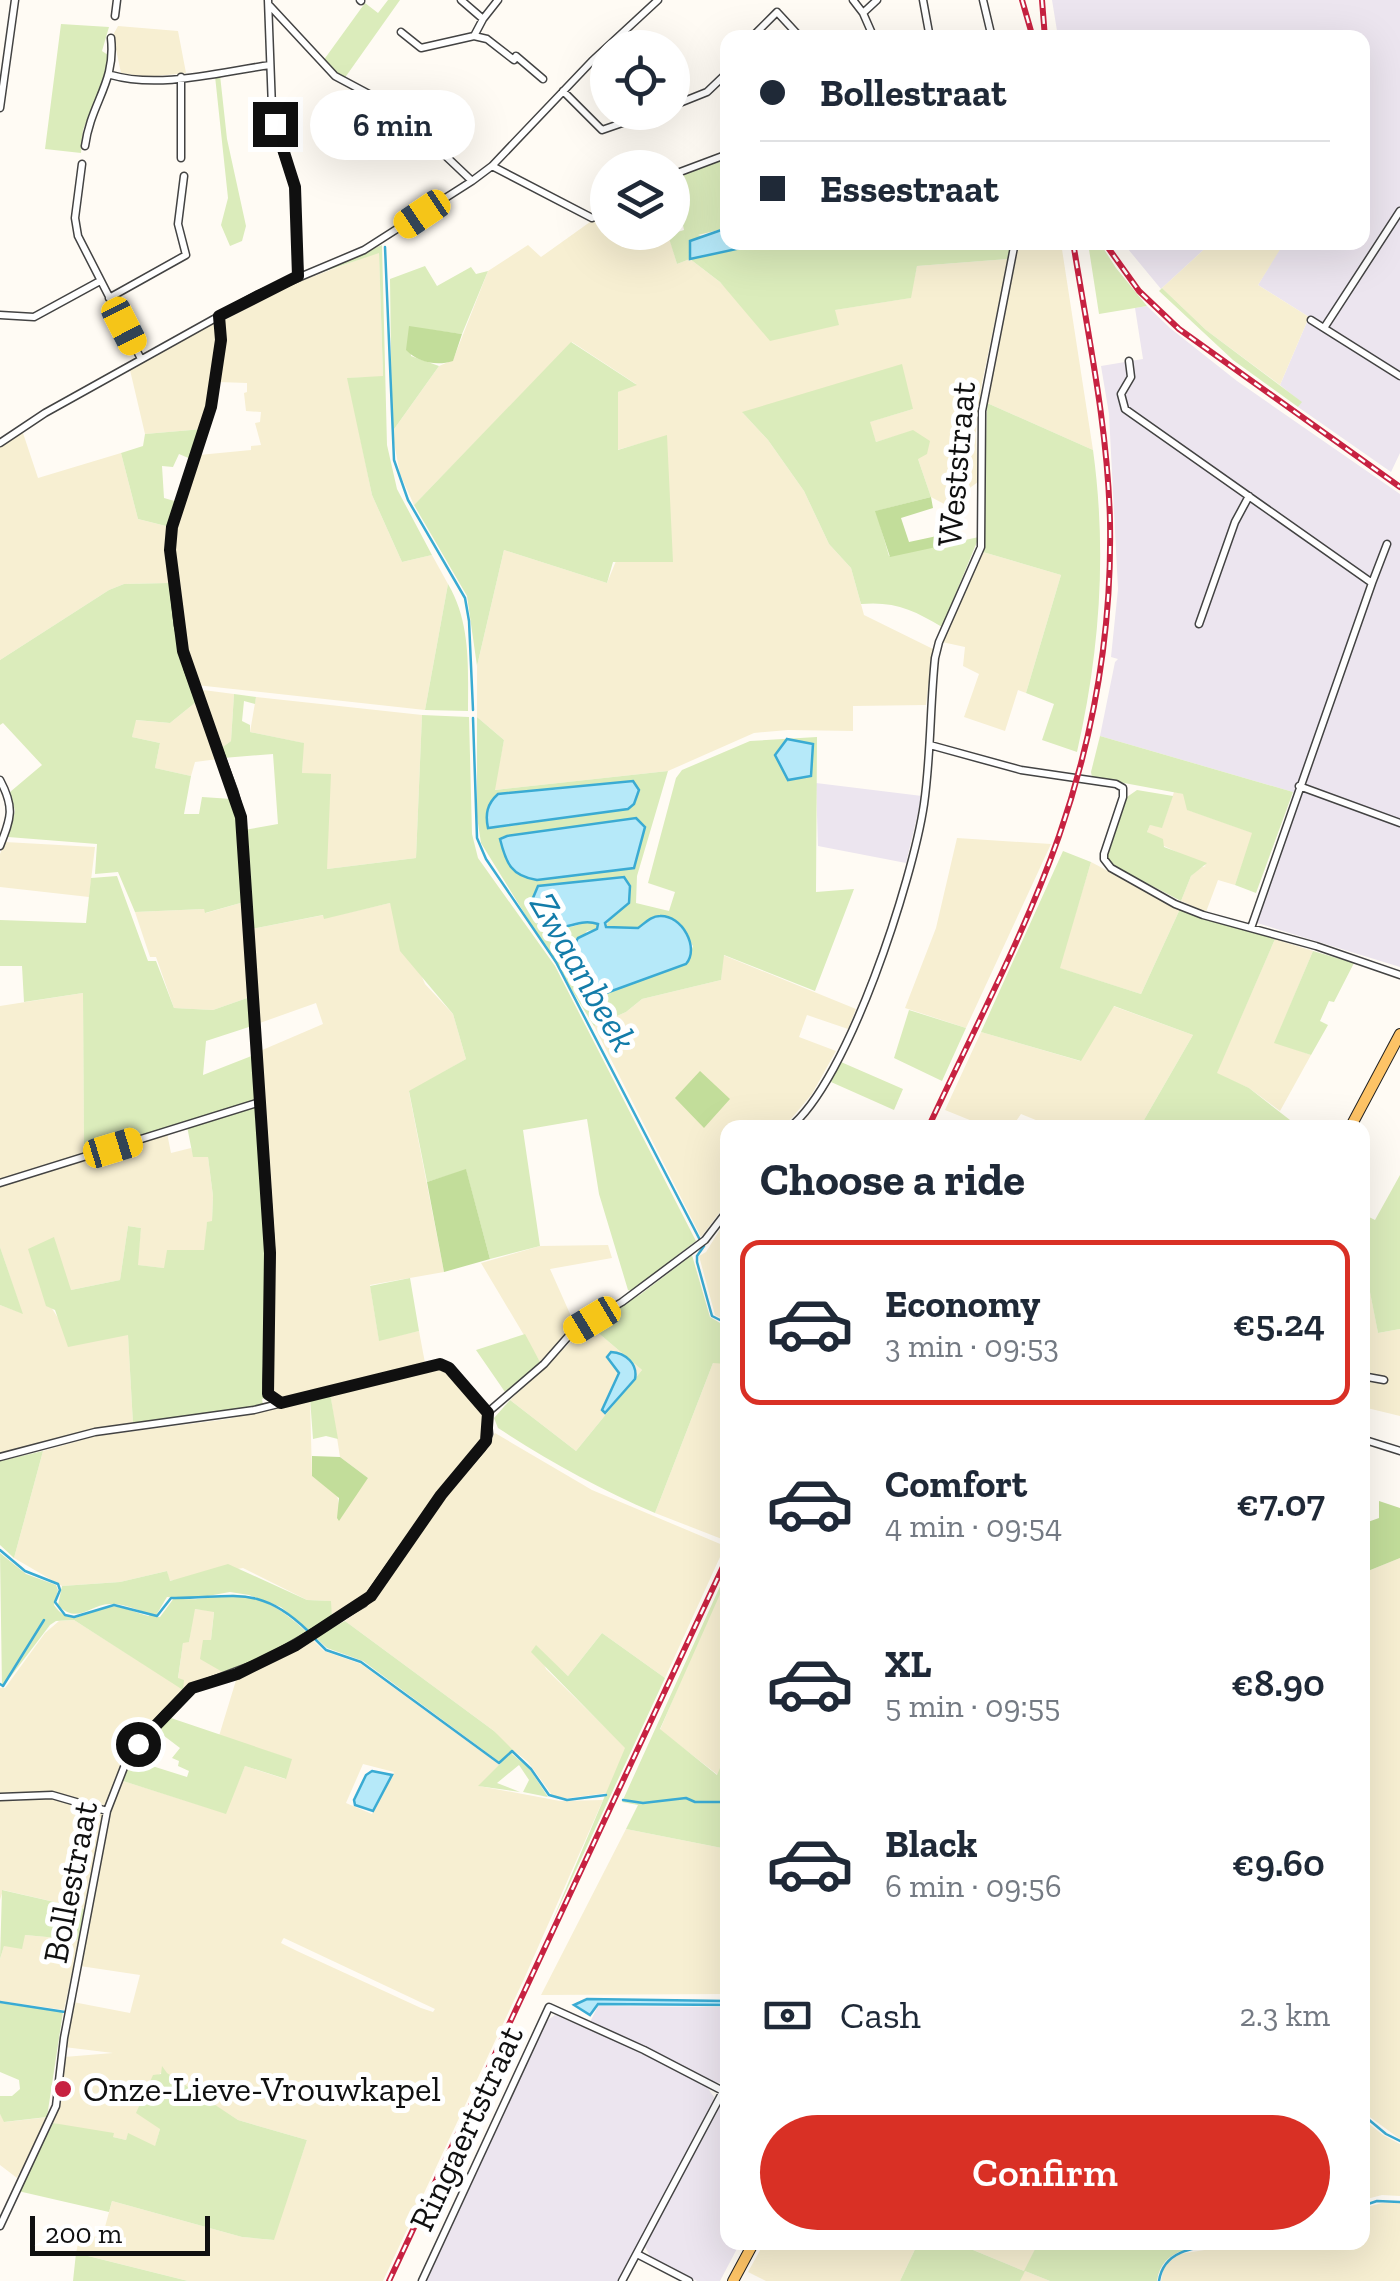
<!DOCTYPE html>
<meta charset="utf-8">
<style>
:root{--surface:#fff;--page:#f2f2f3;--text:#1f2937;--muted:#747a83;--line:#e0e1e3;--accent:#d93025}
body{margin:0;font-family:"Zilla Slab",serif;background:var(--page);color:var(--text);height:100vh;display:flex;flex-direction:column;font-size:38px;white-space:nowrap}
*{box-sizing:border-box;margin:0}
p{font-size:32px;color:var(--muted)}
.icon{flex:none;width:55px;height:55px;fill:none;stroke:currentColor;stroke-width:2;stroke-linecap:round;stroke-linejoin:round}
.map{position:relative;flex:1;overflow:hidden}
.drawer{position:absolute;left:720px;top:1120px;width:650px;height:1130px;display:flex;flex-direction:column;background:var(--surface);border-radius:20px;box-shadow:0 10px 40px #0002}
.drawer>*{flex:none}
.top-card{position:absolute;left:720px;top:30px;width:650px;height:220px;border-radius:20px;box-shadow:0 10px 40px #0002;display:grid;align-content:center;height:220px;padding:0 40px;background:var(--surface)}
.tools{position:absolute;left:590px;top:30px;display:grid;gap:20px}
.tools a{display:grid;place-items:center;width:100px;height:100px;border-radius:50%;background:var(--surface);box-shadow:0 10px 40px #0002;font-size:50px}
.scale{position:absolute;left:30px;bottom:25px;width:180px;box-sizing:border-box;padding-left:10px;border:5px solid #101010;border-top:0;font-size:28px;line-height:35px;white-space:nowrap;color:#101010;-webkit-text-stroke:8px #fff;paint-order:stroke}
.end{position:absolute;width:45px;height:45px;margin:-22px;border:12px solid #101010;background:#fff;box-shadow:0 0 0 5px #fff}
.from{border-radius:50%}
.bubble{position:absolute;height:70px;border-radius:35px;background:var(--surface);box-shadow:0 10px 40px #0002;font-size:32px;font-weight:600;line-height:70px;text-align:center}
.car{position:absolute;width:30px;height:60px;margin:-30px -15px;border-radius:12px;box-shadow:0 0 8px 2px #0007;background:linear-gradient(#f5c518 24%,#345 0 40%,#f5c518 0 76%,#345 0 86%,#f5c518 0)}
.top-card b{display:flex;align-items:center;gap:35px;height:95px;font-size:38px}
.top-card b+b{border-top:2px solid var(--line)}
.top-card i{width:25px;height:25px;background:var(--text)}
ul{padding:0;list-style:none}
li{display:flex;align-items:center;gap:30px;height:165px;margin:0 20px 15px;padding:0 20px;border:5px solid transparent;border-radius:20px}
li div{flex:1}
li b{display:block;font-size:38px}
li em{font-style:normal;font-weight:600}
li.on{border-color:var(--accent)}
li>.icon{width:90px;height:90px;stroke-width:1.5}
h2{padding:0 40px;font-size:45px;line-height:120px}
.pay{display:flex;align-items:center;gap:25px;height:110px;padding:0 40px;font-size:38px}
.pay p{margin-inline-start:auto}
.button{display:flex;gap:20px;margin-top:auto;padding:20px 40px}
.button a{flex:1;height:115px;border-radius:60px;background:var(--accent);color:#fff;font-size:40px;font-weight:600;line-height:115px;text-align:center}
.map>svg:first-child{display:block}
</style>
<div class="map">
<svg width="1400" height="2281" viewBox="0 0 1400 2281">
<rect width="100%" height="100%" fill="#fffbf4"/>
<path fill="#ece5ef" d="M1052,0H1400V453L1391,472L1298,407L1301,402L1280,385L1309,317L1258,285L1283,243L1362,242V38L1058,37Z
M1123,243H1211L1161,289Z
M1147,306L1170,328L1237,381L1400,494V967L1257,923V917L1298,800L1293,792L1100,736L1115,662L1118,659L1111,657L1118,589L1109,414L1101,366L1143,359L1135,308Z
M816,783L922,796L906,863L818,846Z
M598,2006L727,2007L725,2080L721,2083L711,2082L590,2022Z
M555,2015L642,2052L707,2087L714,2097L713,2103L618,2281H424L545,2022Z
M727,2089L728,2242L740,2243L720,2281H697L651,2258L645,2247Z"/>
<path fill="#f7efd2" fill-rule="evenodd" d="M118,26L178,31L186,73L148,77L121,73L113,35Z
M607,215L608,232L668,233L677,264L690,259L720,282L743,306L838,325L834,310L910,298L917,266L1008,259L982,383L976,431L978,482L946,505L931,497L918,459L913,431L876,442L869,422L913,409L743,413L768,440L804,491L829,544L851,568L864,615L933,649L926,705L853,706V731L788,730L754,733L668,771L494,790L504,740L477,717V666L504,550L607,583L667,436L617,450L618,392L636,384L572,342L414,505L400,474L392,432L439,366L453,360L488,271L528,245L541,257L590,222Z
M1019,243H1061L1093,450L987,403Z
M1211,243H1284L1258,285L1309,317L1280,385L1206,330L1162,288Z
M379,252L383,377L348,378L372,495L402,562L432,555L448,584L425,710L196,685L183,641L172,535L199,455L251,450V446L261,445L255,423L260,422L261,412L246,411L244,393L247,392V383L218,382L225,320L290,285Z
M213,323L218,328L217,353L203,429L145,434L130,370Z
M22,430L38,478L121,453L138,519L170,527L167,539L169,583L124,584L109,590L0,660V446Z
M983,552L1061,575L1026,693L1018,690L1005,731L964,717L979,674L963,666L965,647L942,642Z
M203,690L234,694L231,741L220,749L198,691Z
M256,697L422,715L416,858L327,869L302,774L303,743L250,732Z
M196,702L218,759L195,762L191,776L155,768L160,743L132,737L135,720L170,723Z
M1174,792L1184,794L1188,810L1253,833L1235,885L1218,880L1206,912L1181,901L1191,876L1199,868L1206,866L1164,846L1147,832L1150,825L1162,827Z
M957,838L1051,844L966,1028L905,1008L936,928Z
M5,842L95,847L89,897L0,887V854Z
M1091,862L1180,909L1141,994L1059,968Z
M244,902L250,997L213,1010L174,1008L156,957H150L135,912L204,909L206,913Z
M390,903L425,984L453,1014L466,1059L409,1092L444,1272L370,1285L379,1340L419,1331L425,1363L278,1399L270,1387L274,1262L260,1051L323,1024L316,1003L257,1024L251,929L324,915L325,918Z
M1275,939L1313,951L1275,1042L1311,1055L1280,1111L1249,1088L1216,1074Z
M723,955L856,1009L848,1029L807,1015L799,1037L836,1051L812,1094L791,1119L781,1127L728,1128L727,1190L719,1181L727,1193V1203L701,1237L594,1026L626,1012L642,999L721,980Z
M83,993L84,1155L0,1180V1006Z
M1113,1006L1193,1035L1140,1127H1053L1021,1114L1012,1127H987L945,1110L981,1032L1080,1061Z
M167,1133L171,1153L191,1148L194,1157H208L213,1196L212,1222L207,1223L205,1250L164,1268L137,1265L141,1228L128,1226L120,1280L71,1290L51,1307L60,1321L128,1334L133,1424L99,1429L0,1454V1305L22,1313L0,1247V1186Z
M727,1218L728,1321H727L715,1315L699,1256L706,1252Z
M608,1245L612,1258L550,1269L575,1325L540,1362L481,1263L540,1246Z
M1363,1281H1368L1378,1333L1400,1329V1416L1363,1407Z
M589,1325L642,1370L576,1451L510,1400Z
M718,1361L727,1364V1541L655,1513L713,1363Z
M436,1368L447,1372L483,1416V1439L438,1493L367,1595L332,1618L330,1601L307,1600L243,1568L169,1581L167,1571L120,1582L62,1586L14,1558L43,1451L96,1436L228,1419L310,1398L312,1476L337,1494L339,1505L368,1478L340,1457L330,1393Z
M495,1433L592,1490L725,1546L665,1678L602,1633L568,1676L536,1646L546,1669L626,1748L607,1793L562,1799L552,1795L528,1762L503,1742L494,1731L345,1621L378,1596L443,1500L483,1454Z
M1400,1558V2139L1363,2112V1573Z
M727,1572L728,1752L718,1775L660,1730Z
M194,1609L214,1611L211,1640L226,1674L192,1685L174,1699L124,1758L105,1808L58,1795H0V1688H5L45,1633L59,1621L74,1620L183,1689L178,1679L183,1642H189Z
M312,1639L324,1651L361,1664L500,1765L479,1786L560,1801L603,1800L524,1979L383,2281H188L76,2253L80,2234L102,2238L112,2201L242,2237L273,2240L307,2140L238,2120L163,2072L156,2076L160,2129L155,2147L128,2134L126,2140L53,2123L64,2057L113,2053L64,2047L73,2002L130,2013L140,1975L80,1966L110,1812L120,1780L225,1813L245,1766L285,1779L291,1759L219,1736L237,1677ZM363,1764L394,1772L372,1814L346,1803ZM283,1939L284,1938L435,2009L433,2012L421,2008L297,1951L281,1943Z
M47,1797L101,1812L104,1816L85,1909L3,1890L0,1900V1799L19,1801Z
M626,1829L727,1849V1994L541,1995Z
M25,1935L79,1940L64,2010L0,2001V1959L4,1946Z
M0,2114L5,2122L49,2117L17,2178L0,2165Z
M1362,2118L1383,2135L1400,2144V2196L1382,2195L1363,2200Z
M1382,2203H1400V2281H1161L1164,2266L1179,2254L1249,2243L1362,2242L1363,2208Z
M764,2243H918L900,2281H766L748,2272Z
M956,2243H1038L1025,2271L1050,2281H1020L1024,2271Z"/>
<path fill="#dbecbb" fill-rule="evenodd" d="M388,0H400L344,79L323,61L365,3L378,13Z
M61,24L109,27L102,51L108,55L107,69L83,130L81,153L45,149Z
M220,75L227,139L246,226L242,241L230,246L221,225L228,198L215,76Z
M727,156V228L698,235L746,248L749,243H1012L1008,259L917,266L911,298L835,310L839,325L770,341L720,282L690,259L677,264L668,235L684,230L673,177Z
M1088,243H1100L1116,268L1147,306L1099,314Z
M382,245L387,445L397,489L432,555L402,562L372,495L347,378L383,376L379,253L290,283Z
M425,266L437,286L471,267L476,274L488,271L462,334L409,327L411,356L439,366L392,432L390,279Z
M1162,288L1206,330L1302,402L1298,407L1233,360L1159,291Z
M571,342L637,385L618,392V450L667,435L673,562H613L607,583L504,550L477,666L467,596L414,505Z
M902,364L913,409L870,422L876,442L913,430L930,441L927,454L918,459L931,497L876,511L889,556L979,537L942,627C914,610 894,601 861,604L851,568L829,544L804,491L768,440L742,412Z
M987,403L1093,450C1107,552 1100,651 1077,752L1042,740L1054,704L1026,693L1061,575L983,552Z
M203,429L193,460L179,454L173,467L162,466L164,498L178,502L170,527L138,519L121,453L143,446L145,434Z
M169,583L184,664L196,702L170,723L136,720L132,737L160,743L155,768L191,776L184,814H199L202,797L232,799L237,816L244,902L205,913L204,909L135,912L118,872L95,874L97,844L8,837L15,811L10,792L42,765L3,723L0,725V660L109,590L124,584Z
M448,584C471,623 468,667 468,711L425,710Z
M234,694L256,697L255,704L244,701L242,721L250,725V732L304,743L302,773L331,774L327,869L416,858L422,715L469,717L472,834L478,858L555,966L696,1241L631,1291L628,1290L599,1194L587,1119L523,1130L540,1246L490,1259L466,1170L427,1182L409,1091L466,1059L453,1014L400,951L390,903L324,919L323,915L251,929L244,830L278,824L273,754L223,758L220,749L231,741Z
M477,717L504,740L495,790L668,771L637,876L636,903L669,911L675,892L648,883L676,778L682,770L750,741L817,737L816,892L854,889L815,991L724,955L721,980L642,999L626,1012L594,1026L481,843L477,817ZM637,799L628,809L496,828ZM627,881C637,908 610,911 606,927L639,928L661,915L679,926L693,946L686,964L586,984L570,953L587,931L597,929L599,924L590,921L571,927L539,924L531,905L535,896Z
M1100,736L1293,792L1256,893L1235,885L1252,833L1187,810L1183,794L1092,777L1091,772Z
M1137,790L1173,796L1162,828L1150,825L1147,832L1163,839L1164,847L1207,863L1191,876L1181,901L1110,864L1107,858L1127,797Z
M1063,851L1091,862L1060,968L1141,994L1180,909L1275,939L1217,1073L1249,1088L1299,1127H1140L1193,1035L1114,1006L1081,1061L981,1032Z
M117,876L148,961H156L174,1008L213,1010L250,997L252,1026L206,1041L203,1075L254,1055L257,1093L252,1102L84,1155L83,993L24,1002L22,966H0V920L86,923L91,878Z
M1313,951L1354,963L1334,1002L1329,1001L1320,1021L1328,1025L1311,1055L1274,1043Z
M909,1010L966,1028L942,1081L894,1058Z
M841,1062L903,1089L894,1110L831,1082Z
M258,1107L267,1248L266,1398L262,1399L263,1405L133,1424L128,1335L68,1347L55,1310L46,1306L28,1249L54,1237L71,1290L120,1280L128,1226L141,1228L138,1265L164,1268L167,1250H204L207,1222L212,1221L213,1196L208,1157H193L187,1126Z
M1400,1175V1329L1378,1333L1368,1282L1363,1281V1214L1375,1220Z
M0,1247L23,1314L0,1305Z
M692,1255L710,1317L727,1327V1364L713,1363L655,1513C599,1489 549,1461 498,1428L494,1418L510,1400L576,1451L642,1370L589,1325L641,1294Z
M410,1278L419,1331L379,1341L370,1286Z
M525,1334L540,1362L505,1392L476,1350Z
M330,1393L338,1439L326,1436L313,1439L310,1398Z
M43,1451L14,1558L0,1545V1461Z
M0,1553L26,1574L56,1585L58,1590L54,1605C71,1629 84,1612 107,1607C119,1604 136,1613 149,1616L150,1614C138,1610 123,1603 110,1604C88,1605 78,1625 58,1605L62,1586L120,1582L167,1571L170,1581L228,1564L307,1600L331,1601L332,1618L312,1633L281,1607L249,1595L230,1592L196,1598L167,1597L155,1617H160L174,1598C200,1602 207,1596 230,1595C261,1593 288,1614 309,1634L271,1655L226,1674L200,1659L203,1640H211L214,1612L195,1609L189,1642L183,1643L178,1678L184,1680L183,1690L74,1620L56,1621L50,1625L2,1688Z
M722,1582L725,1583L660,1729L717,1775L727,1752V1849L626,1829L638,1805L622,1802Z
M345,1621L494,1731L514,1751L512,1754L529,1768L548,1797L523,1792L529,1780L519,1765L497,1783L520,1792L478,1786L501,1763L363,1661L327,1648L315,1637Z
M602,1633L665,1678L551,1924L625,1748L531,1652L536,1645L568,1676Z
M165,1716L292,1759L286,1779L245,1766L226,1814L120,1780L130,1759L187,1777L189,1771L178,1766L179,1761L172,1758L180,1748L155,1729Z
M2,1890L85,1909L79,1940L25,1935L22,1949L4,1946L0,1959Z
M0,2003L63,2012L47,2117L4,2122L0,2114V2096H12L20,2089L19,2080L0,2072Z
M162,2066L167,2073L238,2120L307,2140L274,2240L242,2237L112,2201L109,2212L18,2191L53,2123L114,2133L113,2137L126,2140L128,2133L155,2146L160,2129L136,2113L153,2075L161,2074Z
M918,2243H956L1024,2271L1038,2243H1226C1197,2248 1162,2246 1157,2281H1050L1025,2271L1020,2281H900Z
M76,2253L188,2281H73Z"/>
<path fill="#c2dd9a" d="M409,326L462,334L453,361C437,366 419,363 406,350Z
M931,497L933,508L901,518L909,542L937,536L941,546L890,557L875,511Z
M700,1071L730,1099L704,1128L675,1098Z
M466,1169L490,1259L444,1272L427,1182Z
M312,1456L340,1457L368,1478L339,1521L337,1518L339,1498L312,1476Z
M1379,1501L1400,1508V1558L1363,1573L1362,1506L1365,1523L1379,1518Z"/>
<path fill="#b6e9f9" stroke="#3aabd3" stroke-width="2.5" d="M727,228L728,242L749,243L746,247L690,259V241Z
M787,739L813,744L811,776L788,780L775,755Z
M633,781L639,790L634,804L628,809L488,828C485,814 487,804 498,794Z
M636,818L645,827L634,868L537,880C511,876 506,863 500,839L507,836Z
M624,877L630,886L629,903L605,923L606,927L638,928C645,923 651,916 660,916C682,915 700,948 686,964L598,996L586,984L570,953L578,938L597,929L598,924C576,917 565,935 539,924L530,905L538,886Z
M611,1352C626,1353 638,1364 635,1379L605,1413L602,1410L619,1373L607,1357Z
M372,1771L392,1775L373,1811L355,1805L354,1800L366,1775Z
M587,1999L727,2001L728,2005L598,2004L590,2015L574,2005Z"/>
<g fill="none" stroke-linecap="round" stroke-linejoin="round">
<path stroke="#3aabd3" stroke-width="2.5" d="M385,247L394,460L408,500L465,598L469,621L473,710
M473,718L477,838L486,859L556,962L700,1240
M704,1246L697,1256V1262L712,1316L728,1324
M0,1550L25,1571L58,1584L60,1590L55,1602L65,1615L74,1617L114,1605L157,1616L171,1598C231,1599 258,1582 308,1631
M315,1639L326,1650L361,1662L499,1763L512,1751L531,1769L549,1795L567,1800L606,1795
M0,1684L3,1686L44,1620
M623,1800L643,1803L686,1798L695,1802H728
M0,2002L65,2012
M1362,2114L1386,2134L1400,2141
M1362,2206L1377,2201L1400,2202
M1159,2281C1164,2245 1206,2247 1235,2242"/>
<defs>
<path id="street" d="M268,0L272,108L278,139L295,187L299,275
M360,0L361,1
M461,0L483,19L498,0
M853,0L863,13L874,38
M923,0L930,38
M983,0L992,38
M270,6L335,76L395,108L472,181
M863,13L877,0
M115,16L117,0
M401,32L421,48L474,36L483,19
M474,36L487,39L514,60L516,56L543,79
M751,38L777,12L801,38
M111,75C160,89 220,72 270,65
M181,77V158
M563,91L602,130L654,112
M672,106L707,92L728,72
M0,108L15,0
M85,146C91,102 116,83 111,38
M82,164L75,218L78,236L141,359
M492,166L592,218L608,212
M672,175L728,154
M109,298L186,255L178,224L184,176
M0,315L34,317L100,281
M219,317L221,340L211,407L172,527L170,550L178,625L188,669L234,791L241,817L271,1253L267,1383L268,1394L281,1403
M1311,320L1400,376
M1324,328L1400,211
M1129,361L1131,377L1121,394L1125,409L1372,583L1251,928
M0,443L45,413L257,295L364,250L472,181L492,166L592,61L658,0
M1372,583L1387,544
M1199,624L1235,522L1249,496
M930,745L1021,770L1116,784L1123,788V797L1104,854V859L1111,868L1175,904L1203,915L1316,946L1400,975
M0,780C15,808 11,818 0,846
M1299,786L1400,823
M789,1128C848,1082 913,879 924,804C931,755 930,706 935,658L939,642L981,547L982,411L1015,242
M0,1183L260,1102
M1362,1376L1384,1380
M487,1413L544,1364L573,1331L622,1302L705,1240L728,1210
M1362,1439L1400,1451
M0,1457L95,1432L254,1410L440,1364L449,1368L487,1413
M0,1797L52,1795L107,1811
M0,2226L56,2106L64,2038L107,1811L128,1757L165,1714L192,1688L266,1660L364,1603L441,1495L482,1448L489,1434L487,1413
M637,2254L689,2281
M422,2281L549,2007L644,2050L723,2091
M622,2281L728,2082"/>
<path id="primary" d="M1350,1128L1400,1034
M733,2281L754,2242"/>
</defs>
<use href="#street" stroke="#434343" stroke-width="9"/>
<use href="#primary" stroke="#212121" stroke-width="12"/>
<use href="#street" stroke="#fff" stroke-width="6"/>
<use href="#primary" stroke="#fdc366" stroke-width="10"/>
<defs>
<path id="rail" d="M1022,0L1033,38
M1042,0L1045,38
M1104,242L1139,291L1179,329L1400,487
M928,1128C973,1031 1024,936 1059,836C1094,735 1112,628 1110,522C1108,428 1088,335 1073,242
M389,2281L728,1556"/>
</defs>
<use href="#rail" stroke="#c72241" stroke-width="6"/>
<use href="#rail" stroke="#fff" stroke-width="2.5" stroke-dasharray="8" stroke-linecap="butt"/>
</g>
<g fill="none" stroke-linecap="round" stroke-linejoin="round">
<path stroke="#101010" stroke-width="12" d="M138,1744L192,1688L237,1674L296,1645L371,1596L441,1495L486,1441L488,1413L449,1368L440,1364L281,1403L268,1394L270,1253L241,817L183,651L170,550L172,527L211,407L221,340L219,316L298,276L295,187L275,124"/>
</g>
<circle fill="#c72241" stroke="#fff" stroke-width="4" cx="63" cy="2089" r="10"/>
<g text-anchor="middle" stroke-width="10" stroke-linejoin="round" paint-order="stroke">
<g font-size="35" fill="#101010" stroke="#fff">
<text transform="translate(956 464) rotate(-85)" y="12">Weststraat</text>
<text transform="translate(70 1882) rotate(-79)" y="12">Bollestraat</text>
<text transform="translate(466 2128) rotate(-65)" y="12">Ringaertstraat</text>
</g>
<g font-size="35" fill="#101010" stroke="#fff" text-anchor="start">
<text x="83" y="2101">Onze-Lieve-Vrouwkapel</text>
</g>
<g font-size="38" font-style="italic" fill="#137ca9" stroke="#fff">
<text transform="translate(584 972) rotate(60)" y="13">Zwaanbeek</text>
</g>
</g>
</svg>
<div class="tools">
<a><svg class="icon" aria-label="locate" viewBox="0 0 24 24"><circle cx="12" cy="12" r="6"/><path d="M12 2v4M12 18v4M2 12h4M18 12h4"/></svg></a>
<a><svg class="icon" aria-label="layers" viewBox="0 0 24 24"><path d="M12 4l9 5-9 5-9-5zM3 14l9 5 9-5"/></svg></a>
</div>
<div class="scale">200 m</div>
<i class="end from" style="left:138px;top:1744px"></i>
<i class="end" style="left:275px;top:124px"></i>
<div class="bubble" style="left:310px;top:90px;width:165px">6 min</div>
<i class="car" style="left:422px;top:214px;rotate:236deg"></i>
<i class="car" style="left:124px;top:326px;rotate:153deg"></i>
<i class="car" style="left:113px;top:1148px;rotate:73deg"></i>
<i class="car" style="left:592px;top:1320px;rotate:239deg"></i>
<div class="top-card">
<b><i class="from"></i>Bollestraat</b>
<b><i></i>Essestraat</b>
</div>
<section class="drawer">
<h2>Choose a ride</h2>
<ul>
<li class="on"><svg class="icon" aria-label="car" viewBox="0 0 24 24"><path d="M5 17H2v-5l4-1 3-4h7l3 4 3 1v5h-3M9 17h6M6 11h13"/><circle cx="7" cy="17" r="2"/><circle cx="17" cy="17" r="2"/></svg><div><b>Economy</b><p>3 min · 09:53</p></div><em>€5.24</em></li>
<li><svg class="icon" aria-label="car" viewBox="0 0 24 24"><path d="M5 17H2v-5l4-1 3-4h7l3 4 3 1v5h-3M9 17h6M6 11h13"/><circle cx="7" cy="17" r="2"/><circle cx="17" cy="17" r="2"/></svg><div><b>Comfort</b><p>4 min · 09:54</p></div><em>€7.07</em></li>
<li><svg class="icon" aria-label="car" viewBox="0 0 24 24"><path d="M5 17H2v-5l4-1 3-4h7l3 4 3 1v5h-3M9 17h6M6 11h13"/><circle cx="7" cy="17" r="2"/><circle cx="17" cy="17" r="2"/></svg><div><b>XL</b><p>5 min · 09:55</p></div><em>€8.90</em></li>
<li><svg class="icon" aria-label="car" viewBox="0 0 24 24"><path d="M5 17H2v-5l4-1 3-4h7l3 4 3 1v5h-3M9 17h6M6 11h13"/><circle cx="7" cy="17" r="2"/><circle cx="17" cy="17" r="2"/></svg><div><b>Black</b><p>6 min · 09:56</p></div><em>€9.60</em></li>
</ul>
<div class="pay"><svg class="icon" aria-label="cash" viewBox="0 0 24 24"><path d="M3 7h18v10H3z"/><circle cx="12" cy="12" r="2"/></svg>Cash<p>2.3 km</p></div>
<div class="button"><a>Confirm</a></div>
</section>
</div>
